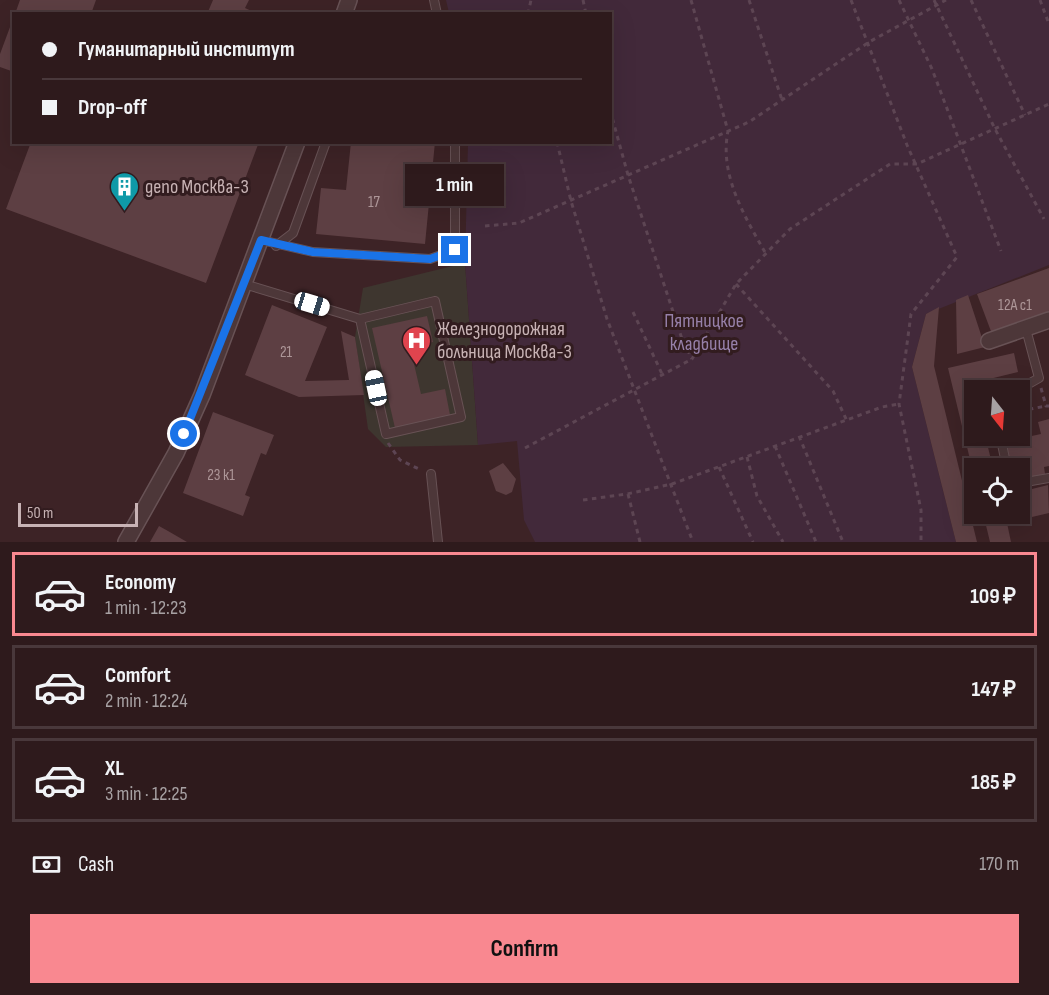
<!DOCTYPE html>
<meta charset="utf-8">
<style>
:root{--surface:#2e1a1c;--page:#362325;--text:#f1f3f6;--muted:#a7a1a3;--line:#49383b;--accent:#f98890}
body{margin:0;font-family:"Sofia Sans Condensed",sans-serif;background:var(--page);color:var(--text);height:100vh;display:flex;flex-direction:column;font-size:22px;white-space:nowrap}
*{box-sizing:border-box;margin:0}
p{font-size:20px;color:var(--muted)}
.icon{flex:none;width:33px;height:33px;fill:none;stroke:currentColor;stroke-width:2;stroke-linecap:round;stroke-linejoin:round}
.map{position:relative;height:542px;overflow:hidden}
.side{display:flex;flex-direction:column;background:var(--surface);flex:1}
.side>*{flex:none}
.top-card{position:absolute;left:12px;top:12px;width:600px;height:132px;border-radius:0px;box-shadow:0 6px 24px #0002,0 0 0 2px var(--line);display:grid;align-content:center;height:132px;padding:0 30px;background:var(--surface)}
.needle{width:39px;rotate:163deg}
.tools{position:absolute;left:964px;top:380px;display:grid;gap:12px}
.tools a{display:grid;place-items:center;width:66px;height:66px;border-radius:0px;background:var(--surface);box-shadow:0 6px 24px #0002,0 0 0 2px var(--line);font-size:30px}
.scale{position:absolute;left:18px;bottom:15px;width:120px;box-sizing:border-box;padding-left:6px;border:3px solid #c8b3b5;border-top:0;font-size:16px;line-height:21px;white-space:nowrap;color:#c8b3b5;-webkit-text-stroke:4px #321c1f;paint-order:stroke}
.end{position:absolute;width:27px;height:27px;margin:-14px;border:8px solid #1a73e8;background:#fff;box-shadow:0 0 0 3px #fff}
.from{border-radius:50%}
.bubble{position:absolute;height:42px;border-radius:0px;background:var(--surface);box-shadow:0 6px 24px #0002,0 0 0 2px var(--line);font-size:20px;font-weight:700;line-height:42px;text-align:center}
.car{position:absolute;width:18px;height:36px;margin:-18px -9px;border-radius:8px;box-shadow:0 0 4px 2px #0007;background:linear-gradient(#fff 24%,#345 0 40%,#fff 0 76%,#345 0 86%,#fff 0)}
.top-card b{display:flex;align-items:center;gap:21px;height:57px;font-size:22px}
.top-card b+b{border-top:2px solid var(--line)}
.top-card i{width:15px;height:15px;background:var(--text)}
ul{padding:10px 0 0;list-style:none}
li{display:flex;align-items:center;gap:18px;height:84px;margin:0 12px 9px;padding:0 18px;border:3px solid var(--line);border-radius:0px}
li div{flex:1}
li b{display:block;font-size:22px}
li em{font-style:normal;font-weight:700}
li.selected{border-color:var(--accent)}
li>.icon{width:54px;height:54px;stroke-width:1.5}
.pay{display:flex;align-items:center;gap:15px;height:66px;padding:0 30px;font-size:22px}
.pay p{margin-inline-start:auto}
.cta{display:flex;gap:12px;margin-top:auto;padding:12px 30px}
.cta a{flex:1;height:69px;border-radius:0px;background:var(--accent);color:#111;font-size:24px;font-weight:700;line-height:69px;text-align:center}
.map>svg:first-child{display:block}
</style>
<div class="map">
<svg width="1049" height="542" viewBox="0 0 1049 542">
<rect width="100%" height="100%" fill="#3d2326"/>
<path fill="#3e362f" d="M465,263L478,445L386,447L368,429L355,337L363,288Z"/>
<path fill="#42293a" d="M446,0H1049V265L926,314L912,367L956,542H535L524,520L517,441L478,445L465,263L468,143L610,142V14L449,13Z"/>
<path fill="#5d3f43" d="M20,0H96L91,14H15Z
M213,0H249L245,8L258,14H207Z
M13,19H14V72L0,67V54Z
M31,142H259L206,283L6,209Z
M351,142H435L425,244L316,234L321,188L346,190Z
M1049,268V314L992,334L977,294Z
M968,295L985,347L957,354L956,300Z
M272,305L327,327L305,381L349,380L341,331L355,337L364,395L299,397L245,375Z
M939,307L934,366L977,542H956L912,367L926,314Z
M427,316L433,342L410,347L421,394L445,389L450,415L395,428L372,328Z
M1014,353L1018,372L973,383L975,435H985L993,468H975L974,476L948,368Z
M213,412L274,435L266,455L261,453L245,495L250,497L243,516L183,493Z
M1049,419V466L1044,467L1045,474L1020,479V468H1009L1003,442L1041,434L1038,422Z
M503,463L516,479L512,492L506,495L496,491L489,471Z
M1048,485L1049,513L1007,523L1011,542H990L983,513H1020V492Z
M159,526L168,531L187,542H150Z"/>
<g fill="none" stroke-linecap="round" stroke-linejoin="round">
<defs>
<path id="service" d="M434,0L437,14
M261,240L313,252L430,259L455,250V142
M276,246L293,233L326,142
M244,284L360,319L386,434L461,417L435,301L360,319
M1018,390L1039,378L1026,329
M1000,435L1007,468
M431,474L438,542
M1020,483L1049,478"/>
<path id="minor" d="M344,14L349,0
M989,341L1049,320
M126,542L176,453L202,395L297,142"/>
</defs>
<use href="#service" stroke="#685255" stroke-width="10"/>
<use href="#minor" stroke="#685255" stroke-width="18"/>
<path stroke="#5d4553" stroke-width="3" stroke-dasharray="4.5 4.5" stroke-linecap="butt" d="M583,0L586,14
M691,0L728,131C719,175 745,217 766,254
M749,0L782,100
M851,0L907,145L957,257L911,314L899,404L921,510V542
M899,0L932,69L1001,251
M934,0L995,129L1044,219
M971,0L1025,115
M1040,0L1049,24
M528,14L531,0
M610,110L628,175L682,339L692,359
M557,142L571,201L607,319L693,542
M485,226L519,223L749,122L869,42L946,0
M736,284L833,391L847,421
M633,312L663,376
M1041,388L1046,406H1049
M1020,411L1046,406
M799,436L843,542
M388,443L400,460L421,470
M775,446L816,542
M525,448L692,359L736,284L790,229L890,164H917L1049,104
M747,457L757,496L783,542
M719,467L753,542
M628,494L640,542
M583,500L627,494L672,484L882,407L899,404"/>
<use href="#service" stroke="#4d3739" stroke-width="8"/>
<use href="#minor" stroke="#4d3739" stroke-width="15"/>
</g>
<g fill="none" stroke-linecap="round" stroke-linejoin="round">
<path stroke="#1a73e8" stroke-width="8" d="M184,434L261,240L313,252L430,259L455,250"/>
</g>
<defs>
<symbol id="building-pin" viewBox="-11 -11 22 30"><path d="M0 17L-7.5 6A9.5 9.5 0 1 1 7.5 6Z" fill="#0f9aa8" stroke="#321c1f"/><path d="M-4-6H4V6H1V3H-1V6H-4ZM-2.5-4.3h1.7v1.8h-1.7ZM.8-4.3h1.7v1.8H.8ZM-2.5-1h1.7V.8h-1.7ZM.8-1h1.7V.8H.8Z" fill="#fff"/></symbol>
<symbol id="hospital-pin" viewBox="-11 -11 22 30"><path d="M0 17L-7.5 6A9.5 9.5 0 1 1 7.5 6Z" fill="#e0444e" stroke="#321c1f"/><path d="M-5-5h3v3.5h4V-5h3V5h-3V1.5h-4V5h-3Z" fill="#fff"/></symbol>
</defs>
<g fill-rule="evenodd">
<use href="#building-pin" x="108" y="170" width="33" height="45"/>
<use href="#hospital-pin" x="400" y="324" width="33" height="45"/>
</g>
<g text-anchor="middle" stroke-width="6" stroke-linejoin="round" paint-order="stroke">
<g font-size="16" fill="#ad9698">
<text x="374" y="207">17</text>
<text x="1015" y="310">12А с1</text>
<text x="286" y="357">21</text>
<text x="221" y="480">23 к1</text>
</g>
<g font-size="20" fill="#c8b3b5" stroke="#321c1f" text-anchor="start">
<text x="145" y="193">депо Москва-3</text>
<text x="437" y="335">Железнодорожная<tspan x="437" dy="23">больница Москва-3</tspan></text>
</g>
<g font-size="20" fill="#9680a9" stroke="#321c1f">
<text x="704" y="327">Пятницкое<tspan x="704" dy="23">кладбище</tspan></text>
</g>
</g>
</svg>
<div class="tools">
<a><svg class="needle" viewBox="-14 -14 28 28"><path d="M0-13l5 13h-10z" fill="#e53935"/><path d="M0 13l5-13h-10z" fill="#a7a1a3"/></svg></a>
<a><svg class="icon" aria-label="locate" viewBox="0 0 24 24"><circle cx="12" cy="12" r="6"/><path d="M12 2v4M12 18v4M2 12h4M18 12h4"/></svg></a>
</div>
<div class="scale">50 m</div>
<i class="end from" style="left:184px;top:434px"></i>
<i class="end" style="left:455px;top:250px"></i>
<div class="bubble" style="left:405px;top:164px;width:99px">1 min</div>
<i class="car" style="left:312px;top:304px;rotate:107deg"></i>
<i class="car" style="left:376px;top:388px;rotate:348deg"></i>
<div class="top-card">
<b><i class="from"></i>Гуманитарный институт</b>
<b><i></i>Drop-off</b>
</div>
</div>
<section class="side">
<ul>
<li class="selected"><svg class="icon" aria-label="car" viewBox="0 0 24 24"><path d="M5 17H2v-5l4-1 3-4h7l3 4 3 1v5h-3M9 17h6M6 11h13"/><circle cx="7" cy="17" r="2"/><circle cx="17" cy="17" r="2"/></svg><div><b>Economy</b><p>1 min · 12:23</p></div><em>109 ₽</em></li>
<li><svg class="icon" aria-label="car" viewBox="0 0 24 24"><path d="M5 17H2v-5l4-1 3-4h7l3 4 3 1v5h-3M9 17h6M6 11h13"/><circle cx="7" cy="17" r="2"/><circle cx="17" cy="17" r="2"/></svg><div><b>Comfort</b><p>2 min · 12:24</p></div><em>147 ₽</em></li>
<li><svg class="icon" aria-label="car" viewBox="0 0 24 24"><path d="M5 17H2v-5l4-1 3-4h7l3 4 3 1v5h-3M9 17h6M6 11h13"/><circle cx="7" cy="17" r="2"/><circle cx="17" cy="17" r="2"/></svg><div><b>XL</b><p>3 min · 12:25</p></div><em>185 ₽</em></li>
</ul>
<div class="pay"><svg class="icon" aria-label="cash" viewBox="0 0 24 24"><path d="M3 7h18v10H3z"/><circle cx="12" cy="12" r="2"/></svg>Cash<p>170 m</p></div>
<div class="cta"><a>Confirm</a></div>
</section>
